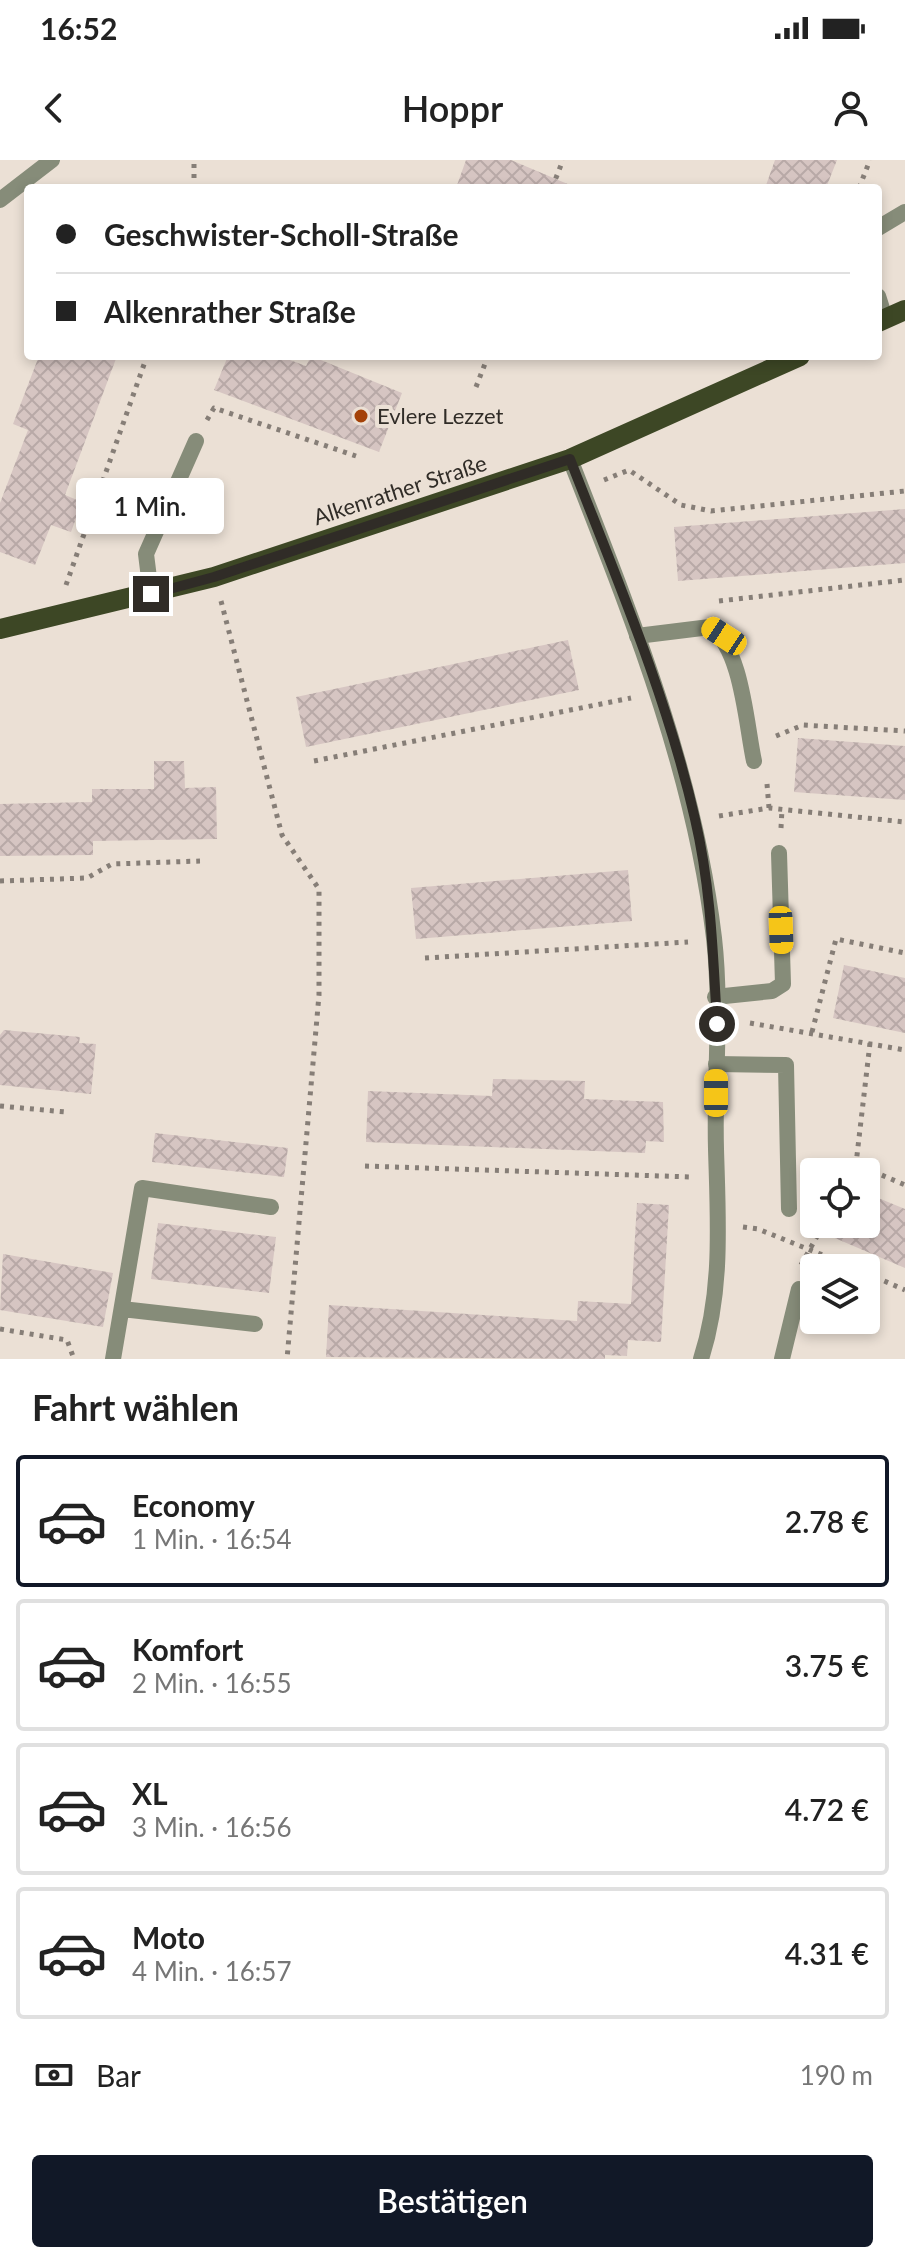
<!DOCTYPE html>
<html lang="de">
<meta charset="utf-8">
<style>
:root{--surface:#fff;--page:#f2f2f2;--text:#222;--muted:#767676;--line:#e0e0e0;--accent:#111827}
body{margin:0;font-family:Lato,sans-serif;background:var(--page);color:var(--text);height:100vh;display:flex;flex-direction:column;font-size:30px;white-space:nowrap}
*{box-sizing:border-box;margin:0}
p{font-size:26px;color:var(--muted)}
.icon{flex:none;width:44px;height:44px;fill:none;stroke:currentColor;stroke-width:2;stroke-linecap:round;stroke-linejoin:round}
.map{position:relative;height:1199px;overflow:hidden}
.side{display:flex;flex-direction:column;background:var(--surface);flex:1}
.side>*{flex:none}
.hud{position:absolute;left:24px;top:24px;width:858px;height:176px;border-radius:8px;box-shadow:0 4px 12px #0003;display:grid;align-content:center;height:176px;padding:0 32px;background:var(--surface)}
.controls{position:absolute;left:800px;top:998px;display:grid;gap:16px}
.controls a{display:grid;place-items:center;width:80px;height:80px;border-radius:8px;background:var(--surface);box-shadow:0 4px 12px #0003;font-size:40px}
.end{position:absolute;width:36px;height:36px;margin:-18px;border:10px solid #302c27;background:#fff;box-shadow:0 0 0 4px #fff}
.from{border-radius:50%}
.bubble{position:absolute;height:56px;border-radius:8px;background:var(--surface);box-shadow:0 4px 12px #0003;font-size:26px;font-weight:600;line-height:56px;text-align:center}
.car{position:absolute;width:24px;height:48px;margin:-24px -12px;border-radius:10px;box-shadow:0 0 6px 2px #0007;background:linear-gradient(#f5c518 24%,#345 0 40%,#f5c518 0 76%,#345 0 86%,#f5c518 0)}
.hud b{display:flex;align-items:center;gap:28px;height:76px;font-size:30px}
.hud b+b{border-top:2px solid var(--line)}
.hud i{width:20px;height:20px;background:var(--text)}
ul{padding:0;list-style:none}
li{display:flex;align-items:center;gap:24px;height:132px;margin:0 16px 12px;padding:0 16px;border:4px solid var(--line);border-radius:8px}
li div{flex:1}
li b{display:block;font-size:30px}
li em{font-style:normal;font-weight:600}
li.on{border-color:var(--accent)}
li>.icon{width:72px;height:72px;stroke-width:1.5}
h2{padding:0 32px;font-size:36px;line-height:96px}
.pay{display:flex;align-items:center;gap:20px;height:88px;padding:0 32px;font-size:30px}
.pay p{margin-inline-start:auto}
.cta{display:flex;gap:16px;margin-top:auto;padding:16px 32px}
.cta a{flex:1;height:92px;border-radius:8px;background:var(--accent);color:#fff;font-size:32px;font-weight:600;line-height:92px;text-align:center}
.status{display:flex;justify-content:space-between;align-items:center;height:56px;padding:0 40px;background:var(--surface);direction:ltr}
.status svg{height:22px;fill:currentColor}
header{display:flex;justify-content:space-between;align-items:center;height:104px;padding:0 32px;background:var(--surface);font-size:36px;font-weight:600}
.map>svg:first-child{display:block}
</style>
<div class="status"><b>16:52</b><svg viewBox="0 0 49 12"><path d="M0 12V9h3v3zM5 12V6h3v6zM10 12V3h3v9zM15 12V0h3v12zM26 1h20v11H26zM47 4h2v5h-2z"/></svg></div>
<header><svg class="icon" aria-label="back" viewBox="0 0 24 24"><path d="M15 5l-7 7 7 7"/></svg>Hoppr<svg class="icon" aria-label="person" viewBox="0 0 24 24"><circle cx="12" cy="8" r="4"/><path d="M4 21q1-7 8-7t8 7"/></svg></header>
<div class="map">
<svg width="905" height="1199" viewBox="0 0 905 1199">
<defs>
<pattern id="building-cross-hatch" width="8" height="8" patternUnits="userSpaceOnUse" patternTransform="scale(2)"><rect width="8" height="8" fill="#d6c5c2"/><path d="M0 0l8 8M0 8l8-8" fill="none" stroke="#b8a9a7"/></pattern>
</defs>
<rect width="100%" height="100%" fill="#ebe0d5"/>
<path fill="url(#building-cross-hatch)" d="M466,0H511L577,28H456Z
M775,0H837L826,28H765Z
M39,196H117L65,335L82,342L71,372L51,365L35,405L0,392V343L28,270L13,264Z
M228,196H279L306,206L311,196L402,233L379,292L214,230Z
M905,349V403L678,421L674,367Z
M568,480L579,530L306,587L296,537Z
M798,578L905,586V640L794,632Z
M154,601H184L185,628L216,627L217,679L93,681V695L0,696V644L92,642V629H154Z
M628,710L632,761L416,779L411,728Z
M844,805L905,818V873L833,858Z
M4,870L80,877L79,883L96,884L91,934L0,925V875Z
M493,919L585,921L584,939L663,942L664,982L646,981L645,993L366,982L368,931L492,936Z
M155,973L288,988L284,1017L152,1002Z
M866,1033L905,1049V1108L802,1064H866Z
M637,1043L669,1045L661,1182L628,1180L627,1196L605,1195V1199L326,1197L329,1145L577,1161L578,1141L631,1144Z
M158,1063L276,1077L269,1133L151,1119Z
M3,1094L113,1113L103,1167L0,1150Z"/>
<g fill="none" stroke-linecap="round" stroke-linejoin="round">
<path stroke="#867e77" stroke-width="5" stroke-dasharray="4 6" stroke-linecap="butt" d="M194,28V0
M552,28L563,0
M859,28L870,0
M476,227L488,196
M207,260L214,248L356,296
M604,320L629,310L681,345L711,351L905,331
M66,425L147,196
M221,441L282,675L319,729V835L287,1199
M719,441L905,420
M776,576L803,565L905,571
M314,601L631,538
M767,624L769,648
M719,656L769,648L905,662
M781,668L782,649
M0,721L87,718L112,704L200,701
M425,798L688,782
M750,863L905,890
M812,872L836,779L905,793
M870,883L856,1004L905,1025
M0,946L66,952
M365,1006L692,1017
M852,1012L856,1004
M743,1067L758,1069L855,1108
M801,1105L824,1064
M866,1113L905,1130
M0,1169L67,1180L74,1199"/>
<path stroke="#868c79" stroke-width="16" d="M878,68L905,52
M878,136L885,158
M151,434L146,394L196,281
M637,476L710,467C742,488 746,564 754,601
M715,837L772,831L783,824L779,693
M716,904L786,905L789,1049
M122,1149L255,1164
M113,1199L142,1028L271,1047
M782,1199L799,1129"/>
<path stroke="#868c79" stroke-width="16" d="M0,40L52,0
M570,299C631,455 694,610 714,778C722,848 714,919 716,989C718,1060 723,1131 701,1199"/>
<path stroke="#3d4725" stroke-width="20" d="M878,162L905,150
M0,469L214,417L570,299L800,196"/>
</g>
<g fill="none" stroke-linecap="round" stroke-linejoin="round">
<path stroke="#302c27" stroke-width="10" d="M151,434L214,417L570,299C616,417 667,536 695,659C711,727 713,795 717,864"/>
</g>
<circle fill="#a44107" stroke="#ebe0d5" stroke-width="3" cx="361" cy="256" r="8"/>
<g text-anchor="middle" stroke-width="8" stroke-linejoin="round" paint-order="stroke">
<g font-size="22" fill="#302c27" stroke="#ebe0d5" text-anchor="start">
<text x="377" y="264">Evlere Lezzet</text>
</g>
<g font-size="22" fill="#302c27" stroke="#ebe0d5">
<text transform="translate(400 330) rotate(-18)" y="8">Alkenrather Straße</text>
</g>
</g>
</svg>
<div class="controls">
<a><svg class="icon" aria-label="locate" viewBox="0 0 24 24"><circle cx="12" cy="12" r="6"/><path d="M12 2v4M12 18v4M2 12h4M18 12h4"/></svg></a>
<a><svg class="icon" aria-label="layers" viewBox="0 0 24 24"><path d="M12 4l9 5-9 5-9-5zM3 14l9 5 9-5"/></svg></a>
</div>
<i class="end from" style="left:717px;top:864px"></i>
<i class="end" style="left:151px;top:434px"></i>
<div class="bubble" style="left:76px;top:318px;width:148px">1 Min.</div>
<i class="car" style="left:724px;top:476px;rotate:303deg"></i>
<i class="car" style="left:781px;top:770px;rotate:178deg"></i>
<i class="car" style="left:716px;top:933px;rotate:0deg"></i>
<div class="hud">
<b><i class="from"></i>Geschwister-Scholl-Straße</b>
<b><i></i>Alkenrather Straße</b>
</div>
</div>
<section class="side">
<h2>Fahrt wählen</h2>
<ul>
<li class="on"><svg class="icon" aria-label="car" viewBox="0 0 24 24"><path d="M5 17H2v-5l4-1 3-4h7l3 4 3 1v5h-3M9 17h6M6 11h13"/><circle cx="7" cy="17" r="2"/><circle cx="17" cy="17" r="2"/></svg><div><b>Economy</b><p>1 Min. · 16:54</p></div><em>2.78 €</em></li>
<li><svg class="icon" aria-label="car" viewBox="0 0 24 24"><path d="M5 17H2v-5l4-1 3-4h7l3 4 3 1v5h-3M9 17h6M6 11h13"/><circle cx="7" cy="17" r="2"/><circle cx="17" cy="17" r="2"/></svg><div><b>Komfort</b><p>2 Min. · 16:55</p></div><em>3.75 €</em></li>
<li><svg class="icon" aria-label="car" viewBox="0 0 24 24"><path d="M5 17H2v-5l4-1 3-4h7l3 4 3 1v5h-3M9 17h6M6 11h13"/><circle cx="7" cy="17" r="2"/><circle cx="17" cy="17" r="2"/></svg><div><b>XL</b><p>3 Min. · 16:56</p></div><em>4.72 €</em></li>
<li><svg class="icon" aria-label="car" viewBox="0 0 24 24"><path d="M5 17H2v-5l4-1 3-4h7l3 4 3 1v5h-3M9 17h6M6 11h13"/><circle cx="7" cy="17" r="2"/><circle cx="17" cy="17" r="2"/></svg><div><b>Moto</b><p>4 Min. · 16:57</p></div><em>4.31 €</em></li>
</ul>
<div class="pay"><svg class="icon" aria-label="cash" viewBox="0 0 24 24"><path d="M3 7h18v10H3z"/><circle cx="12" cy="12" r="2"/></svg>Bar<p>190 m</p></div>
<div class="cta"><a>Bestätigen</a></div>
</section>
